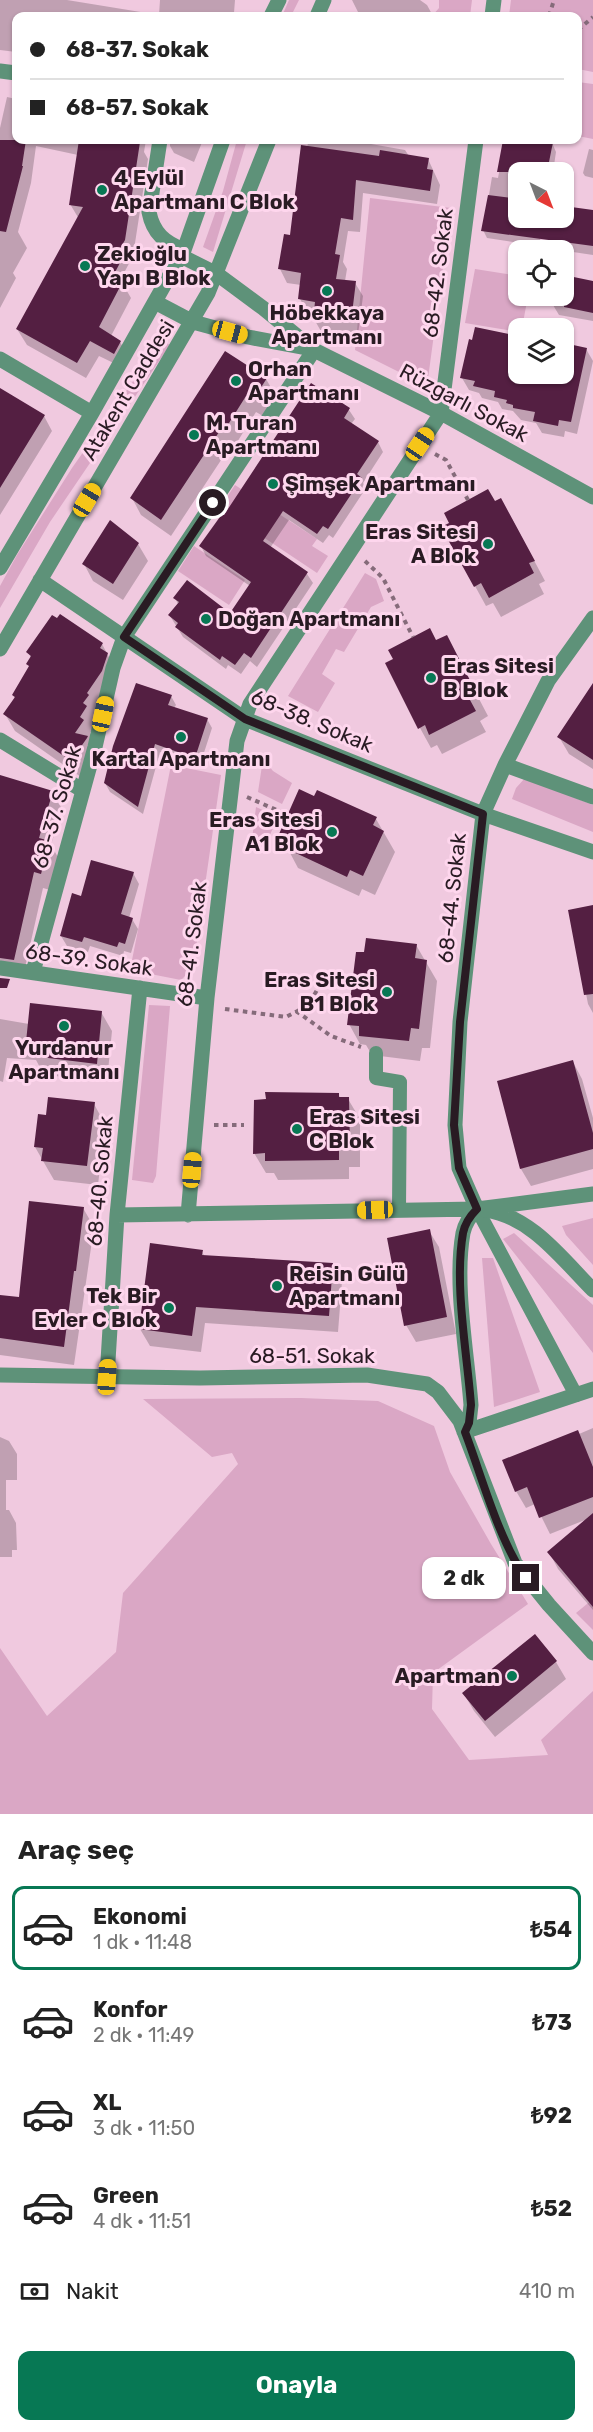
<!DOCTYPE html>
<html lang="tr">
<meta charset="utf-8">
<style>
:root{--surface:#fff;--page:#f6f6f6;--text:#222;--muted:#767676;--line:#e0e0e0;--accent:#077854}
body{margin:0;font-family:Rubik,sans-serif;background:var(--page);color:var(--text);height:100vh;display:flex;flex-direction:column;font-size:22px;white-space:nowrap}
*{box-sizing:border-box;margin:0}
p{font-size:20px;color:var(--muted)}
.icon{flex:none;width:33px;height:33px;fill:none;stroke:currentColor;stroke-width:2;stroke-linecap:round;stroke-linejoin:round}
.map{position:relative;height:1814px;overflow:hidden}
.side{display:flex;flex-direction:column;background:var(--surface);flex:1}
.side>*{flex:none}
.hud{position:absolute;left:12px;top:12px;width:570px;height:132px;border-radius:12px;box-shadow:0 2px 4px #0004;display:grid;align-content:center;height:132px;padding:0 18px;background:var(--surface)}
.needle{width:39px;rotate:138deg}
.tools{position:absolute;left:508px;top:162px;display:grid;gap:12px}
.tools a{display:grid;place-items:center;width:66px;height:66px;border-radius:12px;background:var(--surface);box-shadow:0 2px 4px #0004;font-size:30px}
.end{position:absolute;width:27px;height:27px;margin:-14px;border:8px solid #291b23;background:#fff;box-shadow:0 0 0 3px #fff}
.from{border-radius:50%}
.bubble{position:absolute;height:42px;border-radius:12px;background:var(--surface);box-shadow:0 2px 4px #0004;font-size:20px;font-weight:700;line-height:42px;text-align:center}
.car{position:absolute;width:18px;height:36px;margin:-18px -9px;border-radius:8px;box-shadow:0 0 4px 2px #0007;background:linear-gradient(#f5c518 24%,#345 0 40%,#f5c518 0 76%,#345 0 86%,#f5c518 0)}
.hud b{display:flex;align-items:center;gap:21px;height:57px;font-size:22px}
.hud b+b{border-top:2px solid var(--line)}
.hud i{width:15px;height:15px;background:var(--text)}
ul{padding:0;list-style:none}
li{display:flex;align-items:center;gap:18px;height:84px;margin:0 12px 9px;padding:0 6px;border:3px solid transparent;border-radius:12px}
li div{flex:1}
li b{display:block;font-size:22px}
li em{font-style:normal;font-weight:700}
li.on{border-color:var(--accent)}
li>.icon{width:54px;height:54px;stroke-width:1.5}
h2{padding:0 18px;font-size:27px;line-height:72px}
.pay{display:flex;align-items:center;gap:15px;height:66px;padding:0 18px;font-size:22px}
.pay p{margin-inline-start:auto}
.primary-button{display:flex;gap:12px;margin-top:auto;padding:12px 18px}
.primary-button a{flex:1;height:69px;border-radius:12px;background:var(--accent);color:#fff;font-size:24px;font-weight:700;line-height:69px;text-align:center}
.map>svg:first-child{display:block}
</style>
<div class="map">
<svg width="593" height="1814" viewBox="0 0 593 1814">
<rect width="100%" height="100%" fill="#f0c9df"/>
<path fill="#daa7c5" d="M289,0H299L291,16H282Z
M439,0H472L470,16H432L439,8Z
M511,0H593V72L578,69V16H509Z
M578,82L593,84V139L578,136Z
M237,140H247L213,252L203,247L223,191Z
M370,198L451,208L427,386L355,350Z
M475,269L519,276V296H528L522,328H519V332L465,323Z
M162,340L170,345L50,522L0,608V586L17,555L72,468Z
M235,485L317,539L312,546L328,556L317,573L251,529L221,506Z
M194,546L245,580L229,605L178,571Z
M365,573L376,579L384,601L371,607L344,652L336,649L322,674L335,683L318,712L288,696Z
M263,759L273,771L292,783L282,804L258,792Z
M171,765L221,775L193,968L181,980L130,970Z
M525,778L593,805V832L512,799L516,788Z
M256,807L278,817L264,848L251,847Z
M149,1005L170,1006L156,1176L153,1183L132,1180Z
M593,1218V1265L566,1235L562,1226Z
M514,1233L593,1305V1353L503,1239Z
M482,1258H493L540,1392L494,1407Z
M301,1398L378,1401L434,1426L450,1472L491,1544L528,1604L433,1673L432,1709L469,1760L548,1755L541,1740L593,1691V1814H0V1648L47,1716L116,1652L123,1593L238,1464L232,1453L212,1457L143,1399Z
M593,1599V1630L576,1613Z"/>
<path fill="#0003" d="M0,0H67L159,15L160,0H235L234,13H232L231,16H16V52L0,50Z
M352,0H420L427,5L433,16H365L358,12Z
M7,97L16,99V140H146L144,152L148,159L133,256L125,271L129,278L124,286L131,298L111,336L120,342L130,358L124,368L99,356L86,378L27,345L17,329L79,219L70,204L78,155L36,146L31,183L18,232L27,248L13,273L16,278L0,308V128Z
M170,140H203L194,162L174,153L170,146Z
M309,140H372L371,144L405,150L409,156L428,159L440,185L437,204L363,193L360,232L348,231L343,262L347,269L345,281L355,283L363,296L358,335L322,333L314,319L315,314L308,313L300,299L301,285L287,283L280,269L291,236L300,153L302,146L307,147Z
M505,140H554L553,145L556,152L553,172H519V218H544L539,246L487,238L483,230L492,177L498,178Z
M589,149L593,150V178L585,176L583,173Z
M593,211V255L573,252L568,242Z
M564,277L593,286V321L559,315L553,305L555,296H564Z
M519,338V374H564V344L586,349L593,361L577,434L565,431L564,437L542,433L536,423L521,420L513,411L502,409L498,402L482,398L479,393L469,390L462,378Z
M226,353L266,379L276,396L263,416L256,412L234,447L231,445L171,536L141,515L132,498Z
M312,385L349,410L355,419L351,424L378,442L383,452L363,483L366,488L333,538L329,535L323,543L289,520L270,548L307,574L313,583L257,667L250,661L241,674L228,665L226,669L183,637L170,616L178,604L175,598L230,615L250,586L206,556L201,546L224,517Z
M0,390L44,416L52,431L0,515Z
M512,519L545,581L539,584L544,594L501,617L493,603L486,606L443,528Z
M138,544L148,561L123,600L93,581L84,564Z
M436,642L457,657L488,716L480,721L486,732L442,754L437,745L431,748L420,728Z
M102,644L111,661L98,713L93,719L96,724L90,733L93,738L81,777L15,731L5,714L15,699L13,695L30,667L31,658L28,652Z
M593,685V769L569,754L559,737Z
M171,696L176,705L174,708L207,719L212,728L200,765L160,752L143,814L110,792L105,783Z
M0,777L52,792L62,809L51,845L59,859L50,890L43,888L24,972L0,967Z
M376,819L395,852L375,895L362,889L359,896L298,868L280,834Z
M133,873L139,884L129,918L132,919L138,929L131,953L124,951L123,956L90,946L88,952L67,946L61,936Z
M593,907V1013L588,1004L570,911Z
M416,945L437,981L430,1048H422L420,1061L372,1055L366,1045L360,1044L349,1024Z
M101,1012L112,1031L107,1081L44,1075L36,1060L7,1058L3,1082L0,1081V1019L29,1024Z
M573,1062L582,1079L593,1118V1169L531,1186L521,1169L498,1082Z
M338,1094L341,1099H348L360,1119V1167H349V1179L278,1180L274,1173H266L254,1153L267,1101Z
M94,1104L105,1124L98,1185L54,1180L35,1147L47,1117Z
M83,1208L94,1227L74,1365L0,1355V1296L20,1299Z
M429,1231L439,1247L456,1334L416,1342L406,1325Z
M202,1252L205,1257L332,1264L342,1281L338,1332L205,1323L201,1352L150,1346L140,1329Z
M593,1428V1610L558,1569L549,1552L585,1520L550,1534L535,1504L526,1508L516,1491L579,1434Z
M0,1437L9,1441L17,1454V1480H6V1510H9L16,1523L17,1550H12V1557H0Z
M535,1636L556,1662L566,1679L495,1737L474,1711L464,1694Z"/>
<path fill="#541f42" d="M0,140H26L22,166H23L6,232L0,231Z
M79,140H135V141L140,142L125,240L115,257L121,261L113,276L123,281L99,327L121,341L114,354L90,341L77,363L16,329L83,207L69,205Z
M503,140H537L553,142L547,172H497Z
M301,145L379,156L380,150L429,158L427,169L433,170L430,191L356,180L353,220L341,218L335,254L340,255L336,279L356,281L351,322L313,320L315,302L298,299L301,273L278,269L284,234L290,235Z
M488,195L519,199V218H564V206L593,210V246L481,231Z
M564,275L593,281V313L564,307Z
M475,327L519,336V374H564V343L587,348L571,422L559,420L558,426L533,421L535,412L513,408V405L506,403L507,400L494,397L495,391L473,386L475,381L460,378L469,339L472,340Z
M225,351L267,378L253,400L246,396L224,431L221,429L161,520L130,498Z
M311,383L350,408L344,418L379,441L357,474L362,478L328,529L323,526L317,534L283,511L263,541L308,572L251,658L244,653L235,665L222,656L220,660L175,627L178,623L168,615L179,602L173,598L187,580L230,613L251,582L199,546L222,514L224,515Z
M0,388L45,415L0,488Z
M488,489L495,501L501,498L535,561L529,563L534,573L489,598L481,583L474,587L441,527L449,523L444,513Z
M110,520L139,543L113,584L82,564Z
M60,614L103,643L100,648L108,653L102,671L87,693L89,695L83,703L87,706L80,717L84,720L75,733L88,736L87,738L71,761L3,714L15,697L12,695L29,666L26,664L31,656L26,652L52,615L57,618Z
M430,628L436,640L447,635L478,696L470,700L476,711L429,735L425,725L418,729L385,663L393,659L388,650Z
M136,683L172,695L168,705L208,718L195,758L155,744L138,807L104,783L113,746Z
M593,683V760L557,737Z
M0,775L53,791L39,838L50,841L41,874L34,872L14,960L0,958Z
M299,789L314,796L317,790L377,817L373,825L384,831L363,876L350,870L347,877L285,848L289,839L279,834Z
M91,860L134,872L121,914L133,918L125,944L119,942L117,947L84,937L82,942L60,936L72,893L81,896Z
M593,905V994L584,995L568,910Z
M366,938L417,944L415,958L427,960L419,1029L411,1028L409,1041L359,1036V1026L347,1025L356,952H364Z
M0,978L10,979L7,988H0Z
M30,1003L102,1011L97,1064L32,1056L33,1043L26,1042Z
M573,1060L593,1133V1149L520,1169L497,1081Z
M265,1092L339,1093V1097H349L350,1147H339V1160L265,1161V1153L253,1154L254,1100L266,1099Z
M48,1097L95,1102L87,1166L41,1161L43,1148L34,1147L38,1114L46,1115Z
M29,1201L84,1207L76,1271H74L64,1347L0,1338V1295L19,1297Z
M430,1229L447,1317L404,1326L387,1238Z
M150,1243L203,1250L202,1255L333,1263L329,1316L196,1307L192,1336L139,1329Z
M578,1430L593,1467V1497L539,1518L527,1487L515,1492L502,1460Z
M593,1513V1607L547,1552Z
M535,1634L557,1661L485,1721L462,1693Z"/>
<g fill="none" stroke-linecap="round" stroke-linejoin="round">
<path stroke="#856b7a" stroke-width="4" stroke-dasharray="4.5 4.5" stroke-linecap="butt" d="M549,16L554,0
M578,30L593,17
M435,454L446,460L468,500
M365,561L383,578L413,637
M247,797L288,815
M225,1009L286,1017L309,1005L319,986
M296,1011L331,1036L361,1047
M214,1125H244"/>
<path stroke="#5e9279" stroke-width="14" d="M376,1053V1078L400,1082L399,1209
M477,1209L576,1395"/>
<path stroke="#5e9279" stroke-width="15" d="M271,16L279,0
M317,16L324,0
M492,16L494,0
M0,71L16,73
M160,140L149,212C153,233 165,243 184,250
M181,256L217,274L263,308L314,350L441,413L593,497
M155,302L193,322L248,337L312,349
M0,359L92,413
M0,568L92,413L184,250L223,140
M40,580L245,719L483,814L593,852
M0,649L208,293L269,140
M0,740L82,790
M505,765L593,797
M0,968L207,998
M33,972L95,747L113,668L124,637L314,350
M477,1209L459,1168L455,1125L460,1022L483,814L505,765L548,681L593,618
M486,1210C532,1217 562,1259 593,1290
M117,1215L477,1209L593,1194
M188,1215L207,998L237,741L250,704L441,413L476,140
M0,1375L200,1378L367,1375L427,1384L438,1392L460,1421L515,1563L549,1605L593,1653
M107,1377L117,1215L140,988
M464,1432L469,1423L471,1405C467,1352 454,1284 463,1233C465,1223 470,1216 477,1209
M464,1432L593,1389"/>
</g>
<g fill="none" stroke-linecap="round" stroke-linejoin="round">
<path stroke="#291b23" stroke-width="8" d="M213,503L124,637L245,719L483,814L460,1022L454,1125L459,1168L477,1209C470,1216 465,1223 463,1233C454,1285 467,1352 471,1405L469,1423L465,1432C482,1477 499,1541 526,1578"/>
</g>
<g fill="#077854" stroke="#fed6ed" stroke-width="2">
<circle cx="102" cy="190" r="6"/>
<circle cx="85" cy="266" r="6"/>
<circle cx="327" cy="291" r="6"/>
<circle cx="236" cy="381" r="6"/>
<circle cx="194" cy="435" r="6"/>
<circle cx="273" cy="484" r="6"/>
<circle cx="488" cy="544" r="6"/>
<circle cx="206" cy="619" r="6"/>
<circle cx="431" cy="678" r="6"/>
<circle cx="181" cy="737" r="6"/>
<circle cx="332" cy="832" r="6"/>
<circle cx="387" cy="992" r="6"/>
<circle cx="64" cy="1026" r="6"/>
<circle cx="297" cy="1129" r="6"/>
<circle cx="277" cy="1286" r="6"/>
<circle cx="169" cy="1308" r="6"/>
<circle cx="512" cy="1676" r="6"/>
</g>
<g text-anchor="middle" stroke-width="6" stroke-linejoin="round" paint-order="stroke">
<g font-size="21" font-weight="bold" fill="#291b23" stroke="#fed6ed" text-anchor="start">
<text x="114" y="185">4 Eylül<tspan x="114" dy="24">Apartmanı C Blok</tspan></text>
<text x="97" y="261">Zekioğlu<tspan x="97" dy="24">Yapı B Blok</tspan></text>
<text x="327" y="320" text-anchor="middle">Höbekkaya<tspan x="327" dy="24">Apartmanı</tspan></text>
<text x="248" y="376">Orhan<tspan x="248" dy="24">Apartmanı</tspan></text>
<text x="206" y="430">M. Turan<tspan x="206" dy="24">Apartmanı</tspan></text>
<text x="285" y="491">Şimşek Apartmanı</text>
<text x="476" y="539" text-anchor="end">Eras Sitesi<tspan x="476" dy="24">A Blok</tspan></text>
<text x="218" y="626">Doğan Apartmanı</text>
<text x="443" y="673">Eras Sitesi<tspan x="443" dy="24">B Blok</tspan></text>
<text x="181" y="766" text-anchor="middle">Kartal Apartmanı</text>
<text x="320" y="827" text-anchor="end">Eras Sitesi<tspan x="320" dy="24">A1 Blok</tspan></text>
<text x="375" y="987" text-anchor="end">Eras Sitesi<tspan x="375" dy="24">B1 Blok</tspan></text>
<text x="64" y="1055" text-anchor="middle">Yurdanur<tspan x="64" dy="24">Apartmanı</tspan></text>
<text x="309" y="1124">Eras Sitesi<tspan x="309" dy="24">C Blok</tspan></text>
<text x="289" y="1281">Reisin Gülü<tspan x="289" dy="24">Apartmanı</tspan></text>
<text x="157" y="1303" text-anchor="end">Tek Bir<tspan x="157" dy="24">Evler C Blok</tspan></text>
<text x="500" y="1683" text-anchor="end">Apartman</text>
</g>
<g font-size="21" fill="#291b23" stroke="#fed6ed">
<text transform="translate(438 273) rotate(-83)" y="7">68-42. Sokak</text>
<text transform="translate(128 390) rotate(-59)" y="7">Atakent Caddesi</text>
<text transform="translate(464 403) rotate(28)" y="7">Rüzgarlı Sokak</text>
<text transform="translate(312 721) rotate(23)" y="7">68-38. Sokak</text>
<text transform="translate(57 807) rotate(-74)" y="7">68-37. Sokak</text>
<text transform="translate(452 898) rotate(-84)" y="7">68-44. Sokak</text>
<text transform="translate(192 944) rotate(-83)" y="7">68-41. Sokak</text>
<text transform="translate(89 960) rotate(8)" y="7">68-39. Sokak</text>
<text transform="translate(100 1181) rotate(-85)" y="7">68-40. Sokak</text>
<text x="312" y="1363">68-51. Sokak</text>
</g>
</g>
</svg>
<div class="tools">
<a><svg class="needle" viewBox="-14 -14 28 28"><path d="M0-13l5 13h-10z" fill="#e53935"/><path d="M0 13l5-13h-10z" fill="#767676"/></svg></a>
<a><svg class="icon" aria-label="locate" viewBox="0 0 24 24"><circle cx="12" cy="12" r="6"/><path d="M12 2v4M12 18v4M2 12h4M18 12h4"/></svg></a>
<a><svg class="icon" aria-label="layers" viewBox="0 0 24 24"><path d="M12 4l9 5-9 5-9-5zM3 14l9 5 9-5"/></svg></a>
</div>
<i class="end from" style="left:213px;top:503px"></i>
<i class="end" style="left:526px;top:1578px"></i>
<div class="bubble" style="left:422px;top:1557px;width:84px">2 dk</div>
<i class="car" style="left:230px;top:332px;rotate:105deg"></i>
<i class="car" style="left:420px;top:444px;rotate:34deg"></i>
<i class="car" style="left:87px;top:500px;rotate:31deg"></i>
<i class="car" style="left:103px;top:714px;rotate:12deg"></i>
<i class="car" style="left:192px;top:1170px;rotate:5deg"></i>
<i class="car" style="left:375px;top:1210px;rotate:268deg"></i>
<i class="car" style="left:107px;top:1377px;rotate:4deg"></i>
<div class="hud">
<b><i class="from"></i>68-37. Sokak</b>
<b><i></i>68-57. Sokak</b>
</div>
</div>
<section class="side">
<h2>Araç seç</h2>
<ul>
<li class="on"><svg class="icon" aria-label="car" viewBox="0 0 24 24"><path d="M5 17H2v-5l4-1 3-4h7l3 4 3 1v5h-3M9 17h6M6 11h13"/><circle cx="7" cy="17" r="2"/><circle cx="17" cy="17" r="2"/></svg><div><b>Ekonomi</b><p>1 dk · 11:48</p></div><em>₺54</em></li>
<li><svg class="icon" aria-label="car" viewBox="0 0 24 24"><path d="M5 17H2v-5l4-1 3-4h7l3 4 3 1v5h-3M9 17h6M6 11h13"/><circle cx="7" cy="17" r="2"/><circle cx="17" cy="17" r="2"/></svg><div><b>Konfor</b><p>2 dk · 11:49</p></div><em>₺73</em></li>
<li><svg class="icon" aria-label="car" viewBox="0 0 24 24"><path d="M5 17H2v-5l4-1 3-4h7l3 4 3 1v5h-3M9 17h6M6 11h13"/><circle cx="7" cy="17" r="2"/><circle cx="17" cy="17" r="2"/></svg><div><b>XL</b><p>3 dk · 11:50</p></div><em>₺92</em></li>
<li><svg class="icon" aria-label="car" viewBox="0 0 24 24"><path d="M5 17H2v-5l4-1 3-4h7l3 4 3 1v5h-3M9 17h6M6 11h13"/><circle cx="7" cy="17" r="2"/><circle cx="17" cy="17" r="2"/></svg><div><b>Green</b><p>4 dk · 11:51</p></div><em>₺52</em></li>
</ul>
<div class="pay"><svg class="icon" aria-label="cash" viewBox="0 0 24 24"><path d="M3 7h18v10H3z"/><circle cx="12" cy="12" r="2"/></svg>Nakit<p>410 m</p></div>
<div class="primary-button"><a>Onayla</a></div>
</section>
